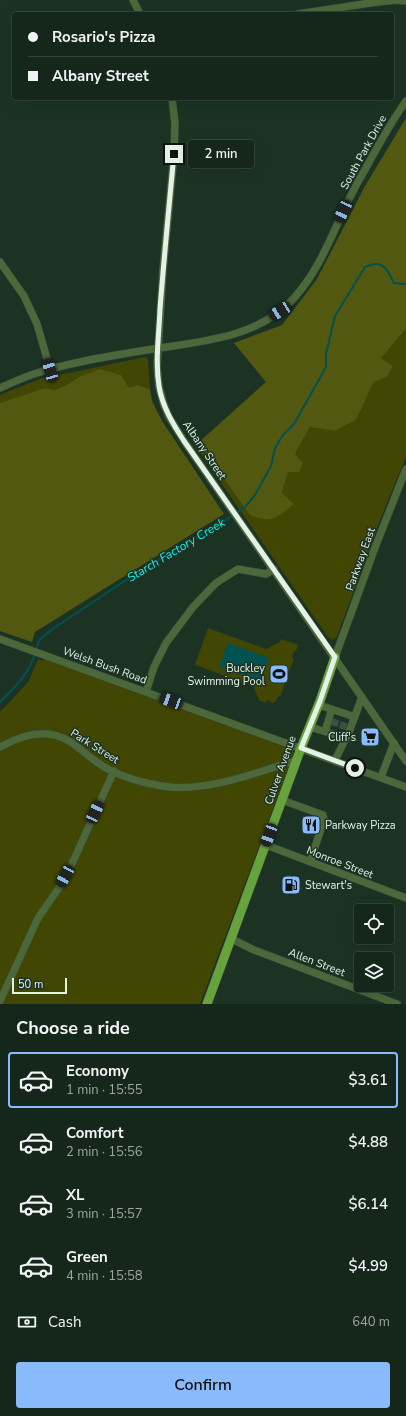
<!DOCTYPE html>
<meta charset="utf-8">
<style>
:root{--surface:#15261b;--page:#1e2e24;--text:#f1f3f6;--muted:#9da5a3;--line:#34433a;--accent:#88bafc}
body{margin:0;font-family:"Nunito Sans",sans-serif;background:var(--page);color:var(--text);height:100vh;display:flex;flex-direction:column;font-size:15px;white-space:nowrap}
*{box-sizing:border-box;margin:0}
p{font-size:13px;color:var(--muted)}
.icon{flex:none;width:22px;height:22px;fill:none;stroke:currentColor;stroke-width:2;stroke-linecap:round;stroke-linejoin:round}
.map{position:relative;height:1004px;overflow:hidden}
.details{display:flex;flex-direction:column;background:var(--surface);flex:1}
.details>*{flex:none}
.guide{position:absolute;left:12px;top:12px;width:382px;height:88px;border-radius:4px;box-shadow:0 4px 16px #0002,0 0 0 1px var(--line);display:grid;align-content:center;height:88px;padding:0 16px;background:var(--surface)}
.tools{position:absolute;left:354px;top:904px;display:grid;gap:8px}
.tools a{display:grid;place-items:center;width:40px;height:40px;border-radius:4px;background:var(--surface);box-shadow:0 4px 16px #0002,0 0 0 1px var(--line);font-size:20px}
.scale{position:absolute;left:12px;bottom:10px;width:55px;box-sizing:border-box;padding-left:4px;border:2px solid #e4f1e7;border-top:0;font-size:11px;line-height:14px;white-space:nowrap;color:#e4f1e7;-webkit-text-stroke:3px #1c3324;paint-order:stroke}
.end{position:absolute;width:18px;height:18px;margin:-9px;border:5px solid #e4f1e7;background:#111;box-shadow:0 0 0 2px #111}
.from{border-radius:50%}
.bubble{position:absolute;height:28px;border-radius:4px;background:var(--surface);box-shadow:0 4px 16px #0002,0 0 0 1px var(--line);font-size:13px;font-weight:600;line-height:28px;text-align:center}
.car{position:absolute;width:12px;height:24px;margin:-12px -6px;border-radius:5px;box-shadow:0 0 3px 1px #0007;background:linear-gradient(#222 24%,#8ab4d8 0 40%,#222 0 76%,#8ab4d8 0 86%,#222 0)}
.guide b{display:flex;align-items:center;gap:14px;height:38px;font-size:15px}
.guide b+b{border-top:1px solid var(--line)}
.guide i{width:10px;height:10px;background:var(--text)}
ul{padding:0;list-style:none}
li{display:flex;align-items:center;gap:12px;height:56px;margin:0 8px 6px;padding:0 8px;border:2px solid transparent;border-radius:4px}
li div{flex:1}
li b{display:block;font-size:15px}
li em{font-style:normal;font-weight:600}
li.selected{border-color:var(--accent)}
li>.icon{width:36px;height:36px;stroke-width:1.5}
h2{padding:0 16px;font-size:18px;line-height:48px}
.pay{display:flex;align-items:center;gap:10px;height:44px;padding:0 16px;font-size:15px}
.pay p{margin-inline-start:auto}
.primary-button{display:flex;gap:8px;margin-top:auto;padding:8px 16px}
.primary-button a{flex:1;height:46px;border-radius:4px;background:var(--accent);color:#111;font-size:16px;font-weight:600;line-height:46px;text-align:center}
.map>svg:first-child{display:block}
</style>
<div class="map">
<svg width="406" height="1004" viewBox="0 0 406 1004">
<rect width="100%" height="100%" fill="#1c3324"/>
<path fill="#414602" d="M406,329V457L384,510L337,636L333,640L328,637L194,444L198,443L249,514L282,493L288,472H299L302,463L295,454L310,427L335,431L356,420L374,382L387,377L393,366L381,358Z
M145,357L148,359L150,389L137,385L129,388L77,378L65,386L54,390L45,388L0,403V395L40,379Z
M208,628L266,649L280,642L281,639L298,645L296,651H294L292,657L294,658L280,697L278,696L276,701L273,703L267,700L266,703L259,700L253,686L195,665Z
M38,659L43,661L44,659L293,750V755L200,1004H0V711L7,705L29,681Z"/>
<path fill="#535810" d="M406,118V329L381,358L393,366L387,377L374,382L356,420L335,431L310,427L295,454L303,463L299,472H288L282,493L294,504C276,518 271,525 249,514L198,443L266,382L234,343L282,325L317,279L365,186Z
M100,369L121,375L129,388L137,385L150,389L152,401L162,421L224,514L35,632L32,642L0,631V403L45,388L54,390L65,386L77,378Z"/>
<path fill="#005252" d="M228,643L269,658L261,681L219,667Z"/>
<g fill="none" stroke-linecap="round" stroke-linejoin="round">
<path stroke="#005252" stroke-width="2" d="M36,650L40,639L54,628L126,580L226,520L245,507L255,495L271,466L275,448L283,435L294,424L326,367V354L335,316L365,267C382,259 387,268 394,283L406,284
M0,702C15,687 28,675 35,654"/>
<path stroke="#3a5041" stroke-width="7" stroke-dasharray="7 3.5" stroke-linecap="butt" d="M334,726L337,717
M342,729L345,720"/>
<defs>
<path id="minor" d="M133,0L140,14
M298,14L370,3L396,0L406,1
M172,98L175,124L174,154L163,270L157,366L159,387L164,405L169,417L184,441L406,761
M0,262L24,296L37,324L50,369
M0,388C11,383 22,378 34,374C68,363 105,357 140,351C192,342 256,341 294,298C318,272 332,235 347,203C353,191 360,178 367,166C379,144 391,122 406,101
M0,639L406,787
M335,657L376,545L406,469
M146,692L154,667L166,643L193,607L216,583L238,569L266,574L274,569
M319,705L355,717
M310,727L346,738
M325,731L332,709
M0,747C21,735 46,727 69,741C80,748 89,757 101,765C120,777 146,784 170,787C210,791 258,772 297,760
M335,760L349,732L362,697
M381,777L394,743
M282,800L323,815L324,820L310,862
M266,845L406,898
M230,938L254,950L397,1004
M0,1001L38,918L61,885L70,868L114,771"/>
<path id="major" d="M207,1004L301,748L320,701L335,657"/>
</defs>
<use href="#minor" stroke="#384e3f" stroke-width="8"/>
<use href="#major" stroke="#384e3f" stroke-width="10"/>
<use href="#minor" stroke="#4c683a" stroke-width="7"/>
<use href="#major" stroke="#67a23d" stroke-width="9"/>
</g>
<g fill="none" stroke-linecap="round" stroke-linejoin="round">
<path stroke="#e4f1e7" stroke-width="5" d="M174,154C169,206 164,258 160,309C159,335 155,361 159,386C162,406 173,424 184,441L335,657L320,701L301,748L355,768"/>
</g>
<defs>
<symbol id="stadium-square" viewBox="-11 -11 22 22"><rect x="-9" y="-9" width="18" height="18" rx="4" fill="#88bafc" stroke="#1c3324"/><path d="M0-5a6.5 5 0 1 0 0 10a6.5 5 0 1 0 0-10ZM-3.5-1.8h7v3.6h-7Z" fill="#111"/></symbol>
<symbol id="supermarket-square" viewBox="-11 -11 22 22"><rect x="-9" y="-9" width="18" height="18" rx="4" fill="#88bafc" stroke="#1c3324"/><path d="M-6-5.5h2.5l.6 2H6L4.5 2H-2.5L-4.4-4H-6ZM-1.5 3.2a1.3 1.3 0 1 0 .1 0ZM3 3.2a1.3 1.3 0 1 0 .1 0Z" fill="#111"/></symbol>
<symbol id="restaurant-square" viewBox="-11 -11 22 22"><rect x="-9" y="-9" width="18" height="18" rx="4" fill="#88bafc" stroke="#1c3324"/><path d="M-5-6h1v4h1v-4h1v4h1v-4h1v5L-1.5 .5V6h-2V.5L-5-1ZM5-6V6H3V1.5H1.5Q1.5-4 5-6Z" fill="#111"/></symbol>
<symbol id="fuel-square" viewBox="-11 -11 22 22"><rect x="-9" y="-9" width="18" height="18" rx="4" fill="#88bafc" stroke="#1c3324"/><path d="M-5.5-6h7V0h2V4h1.3V-2.5L3-4.5l.8-.8L6-3V5H2.5V1h-1V6h-7ZM-4.2-4.7v3.2H.2V-4.7Z" fill="#111"/></symbol>
</defs>
<g fill-rule="evenodd">
<use href="#stadium-square" x="268" y="663" width="22" height="22"/>
<use href="#supermarket-square" x="359" y="726" width="22" height="22"/>
<use href="#restaurant-square" x="300" y="814" width="22" height="22"/>
<use href="#fuel-square" x="280" y="874" width="22" height="22"/>
</g>
<g text-anchor="middle" stroke-width="3" stroke-linejoin="round" paint-order="stroke">
<g font-size="11" fill="#e4f1e7" stroke="#1c3324">
<text transform="translate(363 152) rotate(-61)" y="4">South Park Drive</text>
<text transform="translate(205 450) rotate(56)" y="4">Albany Street</text>
<text transform="translate(360 559) rotate(-70)" y="4">Parkway East</text>
<text transform="translate(105 665) rotate(20)" y="4">Welsh Bush Road</text>
<text transform="translate(95 746) rotate(32)" y="4">Park Street</text>
<text transform="translate(280 770) rotate(-70)" y="4">Culver Avenue</text>
<text transform="translate(340 862) rotate(21)" y="4">Monroe Street</text>
<text transform="translate(317 962) rotate(21)" y="4">Allen Street</text>
</g>
<g font-size="11" fill="#e4f1e7" stroke="#1c3324" text-anchor="end">
<text x="265" y="672">Buckley<tspan x="265" dy="13">Swimming Pool</tspan></text>
<text x="356" y="741">Cliff's</text>
<text x="325" y="829" text-anchor="start">Parkway Pizza</text>
<text x="305" y="889" text-anchor="start">Stewart's</text>
</g>
<g font-size="12" font-style="italic" fill="#20efef" stroke="#1c3324">
<text transform="translate(176 550) rotate(-31)" y="4">Starch Factory Creek</text>
</g>
</g>
</svg>
<div class="tools">
<a><svg class="icon" aria-label="locate" viewBox="0 0 24 24"><circle cx="12" cy="12" r="6"/><path d="M12 2v4M12 18v4M2 12h4M18 12h4"/></svg></a>
<a><svg class="icon" aria-label="layers" viewBox="0 0 24 24"><path d="M12 4l9 5-9 5-9-5zM3 14l9 5 9-5"/></svg></a>
</div>
<div class="scale">50 m</div>
<i class="end from" style="left:355px;top:768px"></i>
<i class="end" style="left:174px;top:154px"></i>
<div class="bubble" style="left:188px;top:140px;width:66px">2 min</div>
<i class="car" style="left:343px;top:211px;rotate:205deg"></i>
<i class="car" style="left:280px;top:311px;rotate:238deg"></i>
<i class="car" style="left:50px;top:370px;rotate:344deg"></i>
<i class="car" style="left:171px;top:701px;rotate:290deg"></i>
<i class="car" style="left:95px;top:812px;rotate:25deg"></i>
<i class="car" style="left:269px;top:835px;rotate:200deg"></i>
<i class="car" style="left:65px;top:876px;rotate:209deg"></i>
<div class="guide">
<b><i class="from"></i>Rosario's Pizza</b>
<b><i></i>Albany Street</b>
</div>
</div>
<section class="details">
<h2>Choose a ride</h2>
<ul>
<li class="selected"><svg class="icon" aria-label="car" viewBox="0 0 24 24"><path d="M5 17H2v-5l4-1 3-4h7l3 4 3 1v5h-3M9 17h6M6 11h13"/><circle cx="7" cy="17" r="2"/><circle cx="17" cy="17" r="2"/></svg><div><b>Economy</b><p>1 min · 15:55</p></div><em>$3.61</em></li>
<li><svg class="icon" aria-label="car" viewBox="0 0 24 24"><path d="M5 17H2v-5l4-1 3-4h7l3 4 3 1v5h-3M9 17h6M6 11h13"/><circle cx="7" cy="17" r="2"/><circle cx="17" cy="17" r="2"/></svg><div><b>Comfort</b><p>2 min · 15:56</p></div><em>$4.88</em></li>
<li><svg class="icon" aria-label="car" viewBox="0 0 24 24"><path d="M5 17H2v-5l4-1 3-4h7l3 4 3 1v5h-3M9 17h6M6 11h13"/><circle cx="7" cy="17" r="2"/><circle cx="17" cy="17" r="2"/></svg><div><b>XL</b><p>3 min · 15:57</p></div><em>$6.14</em></li>
<li><svg class="icon" aria-label="car" viewBox="0 0 24 24"><path d="M5 17H2v-5l4-1 3-4h7l3 4 3 1v5h-3M9 17h6M6 11h13"/><circle cx="7" cy="17" r="2"/><circle cx="17" cy="17" r="2"/></svg><div><b>Green</b><p>4 min · 15:58</p></div><em>$4.99</em></li>
</ul>
<div class="pay"><svg class="icon" aria-label="cash" viewBox="0 0 24 24"><path d="M3 7h18v10H3z"/><circle cx="12" cy="12" r="2"/></svg>Cash<p>640 m</p></div>
<div class="primary-button"><a>Confirm</a></div>
</section>
